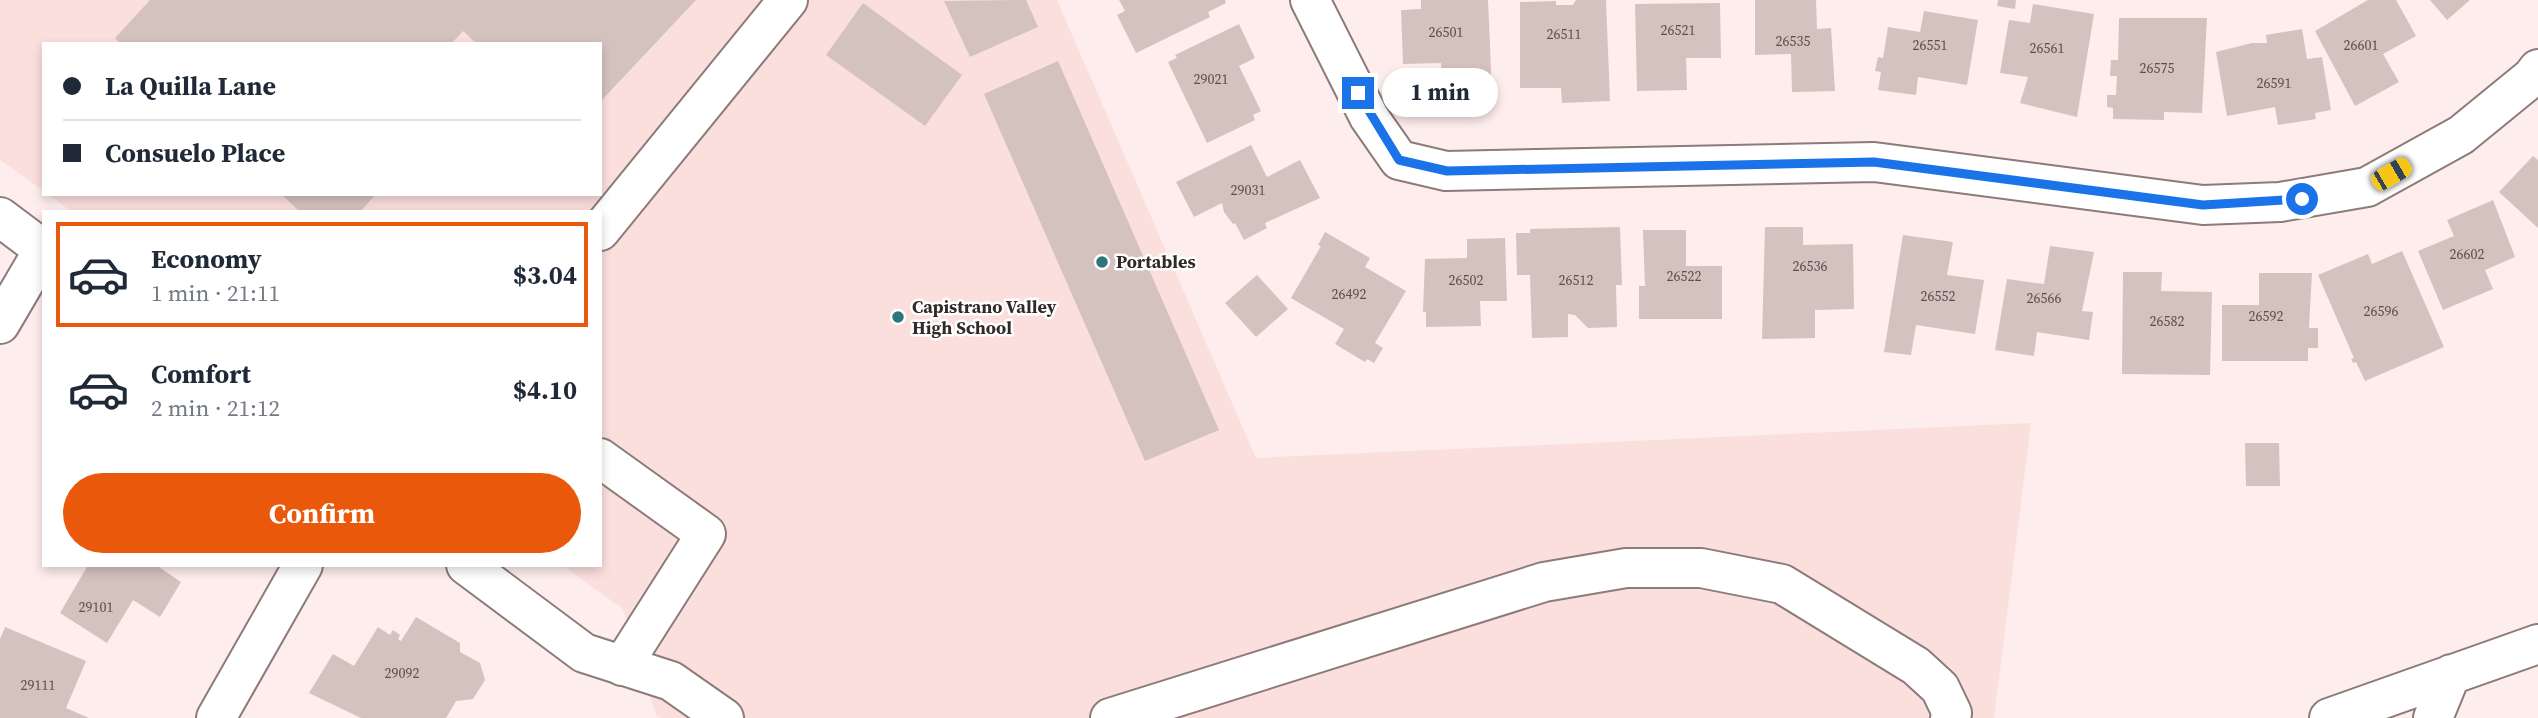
<!DOCTYPE html>
<meta charset="utf-8">
<style>
:root{--surface:#fff;--page:#f6f6f7;--text:#1f2937;--muted:#747a83;--line:#e0e1e3;--accent:#ea580c}
body{margin:0;font-family:"Source Serif 4",serif;background:var(--page);color:var(--text);height:100vh;display:flex;flex-direction:column;font-size:26px;white-space:nowrap}
*{box-sizing:border-box;margin:0}
p{font-size:23px;color:var(--muted)}
.icon{flex:none;width:38px;height:38px;fill:none;stroke:currentColor;stroke-width:2;stroke-linecap:round;stroke-linejoin:round}
.map{position:relative;flex:1;overflow:hidden}
.panel{position:absolute;left:42px;top:210px;width:560px;height:357px;display:flex;flex-direction:column;background:var(--surface);border-radius:0px;box-shadow:0 4px 10px #0003}
.panel>*{flex:none}
.top-card{position:absolute;left:42px;top:42px;width:560px;height:154px;border-radius:0px;box-shadow:0 4px 10px #0003;display:grid;align-content:center;height:154px;padding:0 21px;background:var(--surface)}
.end{position:absolute;width:32px;height:32px;margin:-16px;border:9px solid #1a73e8;background:#fff;box-shadow:0 0 0 4px #fff}
.from{border-radius:50%}
.bubble{position:absolute;height:49px;border-radius:24px;background:var(--surface);box-shadow:0 4px 10px #0003;font-size:23px;font-weight:700;line-height:49px;text-align:center}
.car{position:absolute;width:21px;height:42px;margin:-21px -10px;border-radius:9px;box-shadow:0 0 5px 2px #0007;background:linear-gradient(#f5c518 24%,#345 0 40%,#f5c518 0 76%,#345 0 86%,#f5c518 0)}
.top-card b{display:flex;align-items:center;gap:24px;height:66px;font-size:26px}
.top-card b+b{border-top:2px solid var(--line)}
.top-card i{width:18px;height:18px;background:var(--text)}
ul{padding:12px 0 0;list-style:none}
li{display:flex;align-items:center;gap:21px;height:105px;margin:0 14px 10px;padding:0 7px;border:4px solid transparent;border-radius:0px}
li div{flex:1}
li b{display:block;font-size:26px}
li em{font-style:normal;font-weight:700}
li.on{border-color:var(--accent)}
li>.icon{width:63px;height:63px;stroke-width:1.5}
.button{display:flex;gap:14px;margin-top:auto;padding:14px 21px}
.button a{flex:1;height:80px;border-radius:42px;background:var(--accent);color:#fff;font-size:28px;font-weight:700;line-height:80px;text-align:center}
.map>svg:first-child{display:block}
</style>
<div class="map">
<svg width="2538" height="718" viewBox="0 0 2538 718">
<rect width="100%" height="100%" fill="#fdedec"/>
<path fill="#fbdfdc" d="M0,0H1057L1256,458L2031,423L1994,718H661L656,715L623,609L562,565H600V212H72L48,194H600V44H44V191L0,160Z"/>
<path fill="#d4c2bf" d="M150,0H696L600,102V44H477L463,31L451,44H121L115,38Z
M1026,0L1038,27L970,57L944,1Z
M1119,0H1225L1226,3L1208,12L1210,17L1136,53L1117,15L1125,11Z
M1421,0H1488L1492,93L1442,94L1441,63L1403,64L1401,10L1421,9Z
M1576,0H1606L1610,101L1562,103L1561,88H1520V2L1556,1V5H1573Z
M1755,0H1816L1817,29L1831,28L1835,91L1792,92L1791,54L1755,55Z
M1998,0H2016L2015,9L1997,6Z
M2368,0H2396L2416,36L2383,54L2399,82L2355,106L2315,31Z
M2430,0H2470L2447,20Z
M863,3L962,75L925,126L826,55Z
M1720,3L1721,58H1686L1687,90L1637,91L1635,4Z
M2033,4L2094,14L2077,117L2020,103L2028,77L2000,73L2009,20L2030,23Z
M1924,11L1978,20L1967,85L1918,77L1916,95L1878,90L1881,72L1875,71L1878,57L1883,58L1888,27L1920,32Z
M2119,18H2207L2202,113L2164,112V120L2113,119V108L2107,107V95H2116L2117,76H2110L2111,60H2118Z
M1239,24L1255,58L1239,66L1261,111L1253,115L1255,120L1207,143L1168,62L1177,58L1175,55Z
M2302,29L2307,59L2322,57L2331,110L2315,113L2316,119L2278,125L2275,107L2227,116L2216,52L2252,43H2267L2266,35Z
M1058,61L1219,430L1145,461L984,94Z
M1251,145L1267,177L1300,160L1320,198L1265,223L1267,228L1244,240L1235,223L1233,224L1224,212L1222,203L1194,217L1176,182Z
M2533,156L2538,160V228L2499,192Z
M281,194H376L360,212H300Z
M2493,200L2515,257L2485,270L2493,289L2443,310L2418,251L2454,236L2447,220Z
M1620,227L1622,285H1616L1617,327L1588,328L1575,315L1568,314V337L1532,338L1530,275H1517L1516,233H1530V229Z
M1765,227H1803V245L1853,244L1854,309L1815,310V338L1762,339Z
M1643,230H1686V266H1722V319H1639V286H1645Z
M1325,232L1370,258L1365,267L1406,291L1375,343L1383,348L1374,363L1367,359L1365,362L1335,344L1344,329L1291,298L1321,246L1318,245Z
M1903,235L1953,242L1947,275L1984,280L1975,334L1916,325L1911,355L1884,352Z
M1505,238L1507,301H1480L1481,326L1426,327V312H1423L1425,259L1467,258V239Z
M2050,246L2094,252L2082,311L2093,312L2089,340L2037,332L2034,356L1995,350L2007,279L2044,284Z
M2402,251L2444,347L2365,381L2356,362L2353,363L2351,359L2354,358L2318,275L2368,254L2372,264Z
M2123,272H2162L2161,291L2212,292L2210,375L2122,374Z
M2259,273H2312L2309,328H2318V348H2308V361H2222V305H2259Z
M1257,275L1288,309L1256,337L1225,303Z
M2245,443H2279L2280,486H2246Z
M88,565H156L181,582L160,617L133,600L107,643L60,613Z
M416,617L460,643V652L480,663L485,680L473,699L456,701L446,718H361L309,693L333,654L354,666L378,627L390,635L393,630L400,635L398,639L401,641Z
M5,627L86,661L66,708L89,718H0V639Z"/>
<g fill="none" stroke-linecap="round" stroke-linejoin="round">
<defs>
<path id="minor" d="M1310,0L1369,117L1399,160L1446,171L1874,162L2203,205L2280,202L2367,187L2461,135L2532,77L2538,69
M0,217L44,250
M600,231L788,0
M0,324L44,249
M600,458L706,534L622,666
M466,565L584,653L671,681L724,718
M216,718L303,565
M1110,718L1544,582L1626,568H1701L1782,584L1916,666L1940,688L1952,713L1950,718
M2329,718L2538,644
M2433,718L2451,674"/>
</defs>
<use href="#minor" stroke="#8c7b79" stroke-width="42"/>
<use href="#minor" stroke="#fff" stroke-width="38"/>
</g>
<g fill="none" stroke-linecap="round" stroke-linejoin="round">
<path stroke="#1a73e8" stroke-width="9" d="M1358,93L1399,160L1447,171L1874,162L2203,205L2302,199"/>
</g>
<g fill="#2d767e" stroke="#fff" stroke-width="2.5">
<circle cx="1102" cy="262" r="7"/>
<circle cx="898" cy="317" r="7"/>
</g>
<g text-anchor="middle" stroke-width="5" stroke-linejoin="round" paint-order="stroke">
<g font-size="14" fill="#5a504f">
<text x="1678" y="35">26521</text>
<text x="1446" y="37">26501</text>
<text x="1564" y="39">26511</text>
<text x="1793" y="46">26535</text>
<text x="1930" y="50">26551</text>
<text x="2361" y="50">26601</text>
<text x="2047" y="53">26561</text>
<text x="2157" y="73">26575</text>
<text x="1211" y="84">29021</text>
<text x="2274" y="88">26591</text>
<text x="1248" y="195">29031</text>
<text x="2467" y="259">26602</text>
<text x="1810" y="271">26536</text>
<text x="1684" y="281">26522</text>
<text x="1466" y="285">26502</text>
<text x="1576" y="285">26512</text>
<text x="1349" y="299">26492</text>
<text x="1938" y="301">26552</text>
<text x="2044" y="303">26566</text>
<text x="2381" y="316">26596</text>
<text x="2266" y="321">26592</text>
<text x="2167" y="326">26582</text>
<text x="96" y="612">29101</text>
<text x="402" y="678">29092</text>
<text x="38" y="690">29111</text>
</g>
<g font-size="18" font-weight="bold" fill="#322a2a" stroke="#fff" text-anchor="start">
<text x="1116" y="268">Portables</text>
<text x="912" y="313">Capistrano Valley<tspan x="912" dy="21">High School</tspan></text>
</g>
</g>
</svg>
<i class="end from" style="left:2302px;top:199px"></i>
<i class="end" style="left:1358px;top:93px"></i>
<div class="bubble" style="left:1382px;top:68px;width:116px">1 min</div>
<i class="car" style="left:2391px;top:174px;rotate:60deg"></i>
<div class="top-card">
<b><i class="from"></i>La Quilla Lane</b>
<b><i></i>Consuelo Place</b>
</div>
<section class="panel">
<ul>
<li class="on"><svg class="icon" aria-label="car" viewBox="0 0 24 24"><path d="M5 17H2v-5l4-1 3-4h7l3 4 3 1v5h-3M9 17h6M6 11h13"/><circle cx="7" cy="17" r="2"/><circle cx="17" cy="17" r="2"/></svg><div><b>Economy</b><p>1 min · 21:11</p></div><em>$3.04</em></li>
<li><svg class="icon" aria-label="car" viewBox="0 0 24 24"><path d="M5 17H2v-5l4-1 3-4h7l3 4 3 1v5h-3M9 17h6M6 11h13"/><circle cx="7" cy="17" r="2"/><circle cx="17" cy="17" r="2"/></svg><div><b>Comfort</b><p>2 min · 21:12</p></div><em>$4.10</em></li>
</ul>
<div class="button"><a>Confirm</a></div>
</section>
</div>
